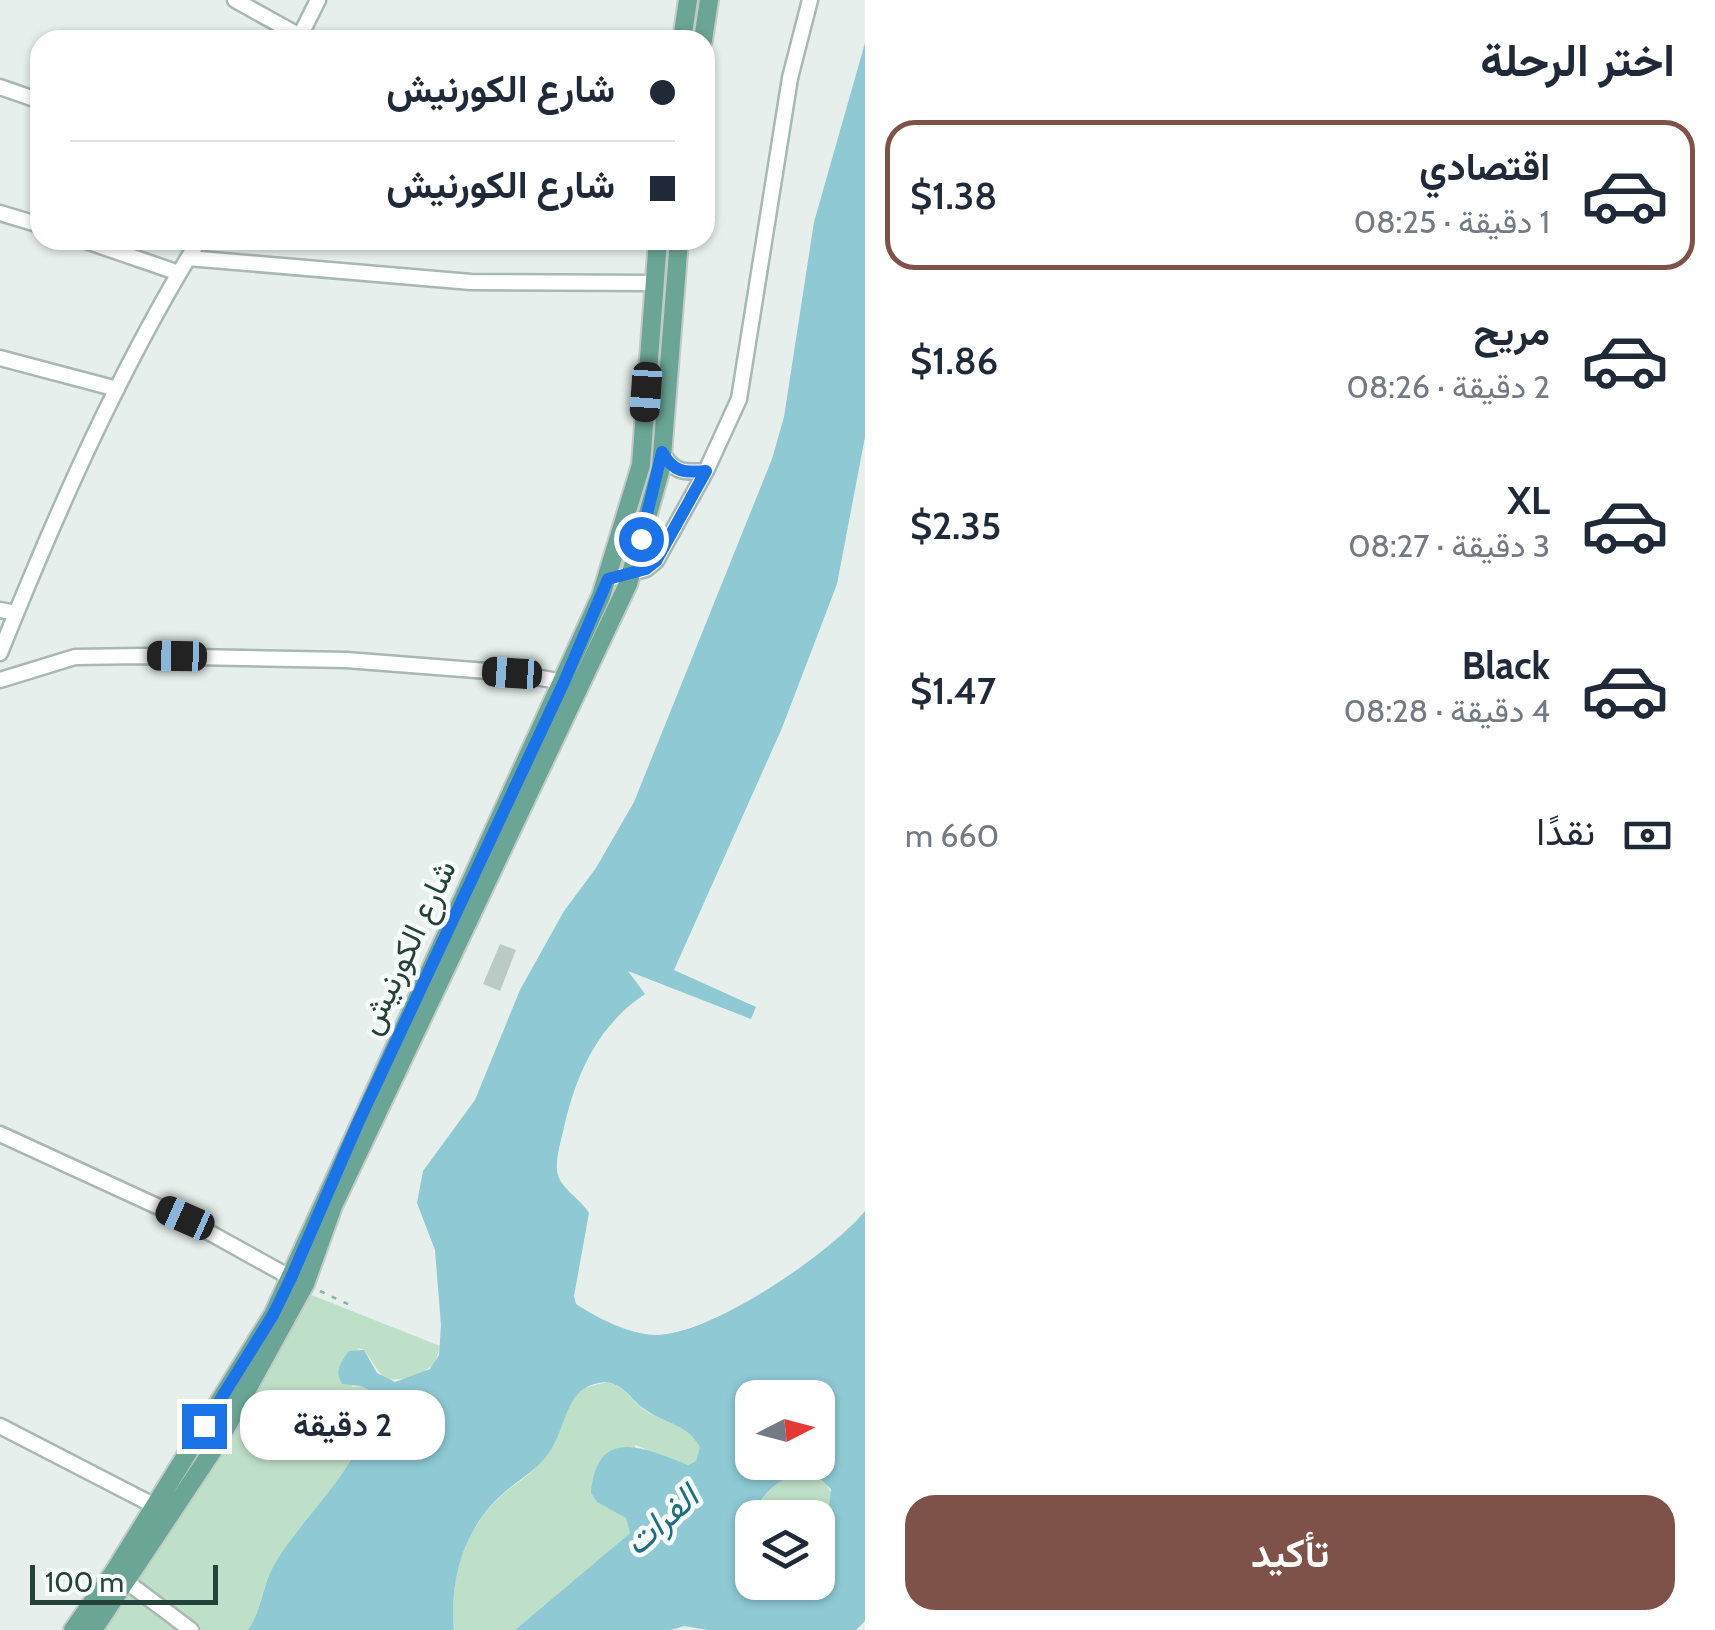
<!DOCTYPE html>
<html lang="ar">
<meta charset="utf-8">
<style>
:root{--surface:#fff;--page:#f6f6f7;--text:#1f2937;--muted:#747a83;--line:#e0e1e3;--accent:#7f5249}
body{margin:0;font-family:Cabin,Vazirmatn,sans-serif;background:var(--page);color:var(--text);direction:rtl;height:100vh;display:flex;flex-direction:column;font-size:38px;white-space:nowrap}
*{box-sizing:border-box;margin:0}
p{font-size:32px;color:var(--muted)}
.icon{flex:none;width:55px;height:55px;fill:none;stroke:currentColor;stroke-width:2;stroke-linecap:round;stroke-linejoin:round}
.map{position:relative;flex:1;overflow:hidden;direction:ltr}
.drawer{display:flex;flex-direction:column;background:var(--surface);width:850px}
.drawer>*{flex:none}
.top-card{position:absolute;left:30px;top:30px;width:685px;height:220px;border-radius:30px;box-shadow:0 2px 8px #0004;direction:rtl;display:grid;align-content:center;height:220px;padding:0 40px;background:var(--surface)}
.needle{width:65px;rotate:84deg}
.tools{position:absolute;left:735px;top:1380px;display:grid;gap:20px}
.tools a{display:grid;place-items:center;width:100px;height:100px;border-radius:20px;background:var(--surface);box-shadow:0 2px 8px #0004;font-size:50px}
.scale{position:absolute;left:30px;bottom:25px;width:188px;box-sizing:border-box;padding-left:10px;border:5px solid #24423a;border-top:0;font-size:28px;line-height:35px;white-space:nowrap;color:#24423a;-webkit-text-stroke:8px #f7fbf9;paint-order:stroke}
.end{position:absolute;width:45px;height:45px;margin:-22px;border:12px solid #1a73e8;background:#fff;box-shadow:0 0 0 5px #fff}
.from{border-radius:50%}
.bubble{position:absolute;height:70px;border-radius:30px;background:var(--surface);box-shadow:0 2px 8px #0004;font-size:32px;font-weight:600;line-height:70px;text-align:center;direction:rtl}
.car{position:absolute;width:30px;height:60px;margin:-30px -15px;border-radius:12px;box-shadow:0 0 8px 2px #0007;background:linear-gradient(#222 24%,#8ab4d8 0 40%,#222 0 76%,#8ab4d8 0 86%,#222 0)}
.top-card b{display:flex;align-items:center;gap:35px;height:95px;font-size:38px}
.top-card b+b{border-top:2px solid var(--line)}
.top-card i{width:25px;height:25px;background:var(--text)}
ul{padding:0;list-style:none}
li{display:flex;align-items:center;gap:30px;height:150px;margin:0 20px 15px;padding:0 20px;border:5px solid transparent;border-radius:30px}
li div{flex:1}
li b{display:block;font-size:38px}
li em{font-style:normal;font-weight:600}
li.current{border-color:var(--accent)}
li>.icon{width:90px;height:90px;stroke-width:1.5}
h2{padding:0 40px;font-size:45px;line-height:120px}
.pay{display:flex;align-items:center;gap:25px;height:110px;padding:0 40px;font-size:38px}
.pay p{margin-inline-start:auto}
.primary-button{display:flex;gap:20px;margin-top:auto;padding:20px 40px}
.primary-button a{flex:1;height:115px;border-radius:30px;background:var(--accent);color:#fff;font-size:40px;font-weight:600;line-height:115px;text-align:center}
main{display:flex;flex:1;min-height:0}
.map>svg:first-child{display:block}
</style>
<main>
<section class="drawer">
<h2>اختر الرحلة</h2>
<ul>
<li class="current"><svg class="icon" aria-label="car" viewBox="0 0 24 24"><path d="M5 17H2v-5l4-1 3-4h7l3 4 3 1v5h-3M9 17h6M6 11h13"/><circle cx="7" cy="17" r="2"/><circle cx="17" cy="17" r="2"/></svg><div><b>اقتصادي</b><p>1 دقيقة · 08:25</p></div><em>$1.38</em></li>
<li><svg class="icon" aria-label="car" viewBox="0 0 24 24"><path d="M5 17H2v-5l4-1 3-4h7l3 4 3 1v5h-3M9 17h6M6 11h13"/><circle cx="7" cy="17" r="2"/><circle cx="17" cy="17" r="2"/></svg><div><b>مريح</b><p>2 دقيقة · 08:26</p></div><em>$1.86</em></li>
<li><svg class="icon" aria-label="car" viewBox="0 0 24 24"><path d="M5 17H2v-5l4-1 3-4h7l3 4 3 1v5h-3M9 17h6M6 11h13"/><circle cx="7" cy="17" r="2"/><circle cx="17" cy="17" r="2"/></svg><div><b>XL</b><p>3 دقيقة · 08:27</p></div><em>$2.35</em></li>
<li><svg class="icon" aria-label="car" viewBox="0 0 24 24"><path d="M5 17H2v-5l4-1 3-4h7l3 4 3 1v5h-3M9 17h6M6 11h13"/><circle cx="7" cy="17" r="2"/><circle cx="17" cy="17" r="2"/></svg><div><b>Black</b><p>4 دقيقة · 08:28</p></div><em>$1.47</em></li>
</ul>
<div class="pay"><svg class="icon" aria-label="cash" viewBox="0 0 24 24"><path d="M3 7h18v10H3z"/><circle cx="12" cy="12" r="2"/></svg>نقدًا<p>660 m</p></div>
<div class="primary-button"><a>تأكيد</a></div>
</section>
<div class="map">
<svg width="865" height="1630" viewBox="0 0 865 1630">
<rect width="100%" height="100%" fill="#e6efeb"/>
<path fill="#bfe0c8" d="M309,1294L440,1346L435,1364L414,1378L385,1380L364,1350L358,1348L352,1387L361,1386L372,1392C371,1461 308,1510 274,1565C262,1585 262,1610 248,1630H101Z
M607,1382C628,1388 630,1400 646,1411C668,1425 686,1423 700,1447L696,1461L688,1465L635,1445L626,1518L630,1533L515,1630H454C449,1578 464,1530 502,1495C513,1485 529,1477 538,1464C555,1441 562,1411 580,1389Z
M802,1473C837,1478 841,1509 818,1531V1518H753C763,1493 776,1479 802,1473Z"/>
<path fill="#8ec9d4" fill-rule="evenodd" d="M865,43V437L837,584L782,728L674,970L756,1007L751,1019L628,971L645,994C597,1026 575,1076 563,1132C560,1144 556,1158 557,1171C559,1188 581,1199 589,1213L574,1296L576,1304C597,1318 629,1334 655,1335C710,1336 831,1253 865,1211V1621L856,1630H708L684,1626L671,1630H515L630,1533L626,1518L597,1502L591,1493C597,1424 646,1449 688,1465L696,1461L700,1447C686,1423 667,1425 646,1410C630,1400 628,1387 607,1382C566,1384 569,1419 552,1448C542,1466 523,1477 507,1490C465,1525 449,1577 454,1630H248C262,1610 262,1586 274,1565C307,1509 371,1462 372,1392L361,1386L342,1384C334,1371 341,1362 349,1351L364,1350L377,1373L395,1382L430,1369L439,1355L441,1325L435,1250L417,1203L423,1171L475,1100L520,990L564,911L596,868L634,802L772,459L784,417L814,222ZM752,1398H818V1462H752ZM802,1473L817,1476L831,1489L828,1516L818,1531V1582H752V1565L747,1559C745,1520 761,1482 802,1473Z"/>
<path fill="#bbcac4" d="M500,944L516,950L500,991L483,984Z"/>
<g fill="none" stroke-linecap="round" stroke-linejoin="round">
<defs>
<path id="minor" d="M235,0L300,36
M298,40L318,0
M0,87L40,101
M0,213L40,225
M83,240L179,273
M188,258L471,282L653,283
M0,358L117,389
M662,452C673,472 683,473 706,471
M608,579L646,569L656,561L706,471L739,399L790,78L810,0
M0,610L16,613
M0,653C57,511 119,370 199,240
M0,680L75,657L143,656L346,660L512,673L564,682
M0,1134L185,1219L295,1280
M0,1426L155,1506
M119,1576L191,1630"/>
<path id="major" d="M682,40L688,0
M703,40L709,0
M73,1630L114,1572L273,1315L601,596L641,465L658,240
M93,1630L217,1444L305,1284L333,1206L628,584L661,468L679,240"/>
</defs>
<use href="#minor" stroke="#a8b8b2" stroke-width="19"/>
<use href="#major" stroke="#c2cac8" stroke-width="22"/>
<path stroke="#86b3a5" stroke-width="2.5" stroke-dasharray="5 8" stroke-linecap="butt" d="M320,1291L354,1307"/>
<use href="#minor" stroke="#fff" stroke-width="14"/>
<use href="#major" stroke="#6aa596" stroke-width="18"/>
</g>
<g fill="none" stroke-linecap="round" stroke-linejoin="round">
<path stroke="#1a73e8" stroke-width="12" d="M204,1426L273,1315L291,1278L358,1123L564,682L608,579L646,569L656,561L706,471C684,473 673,472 662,452L641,539"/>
</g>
<g text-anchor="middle" stroke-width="9" stroke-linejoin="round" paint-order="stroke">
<g font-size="32" fill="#24423a" stroke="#f7fbf9">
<text transform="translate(407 947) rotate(-65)" y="11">شارع الكورنيش</text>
</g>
<g font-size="35" font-style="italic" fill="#1c6f80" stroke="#f7fbf9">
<text transform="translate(661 1520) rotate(-42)" y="12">الفرات</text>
</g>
</g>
</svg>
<div class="tools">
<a><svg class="needle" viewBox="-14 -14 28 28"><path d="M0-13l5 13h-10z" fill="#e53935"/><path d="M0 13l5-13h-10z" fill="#747a83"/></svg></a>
<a><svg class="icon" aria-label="layers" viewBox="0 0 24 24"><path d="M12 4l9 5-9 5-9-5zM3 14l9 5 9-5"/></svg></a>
</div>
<div class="scale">100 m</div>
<i class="end from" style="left:641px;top:539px"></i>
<i class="end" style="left:204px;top:1426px"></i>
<div class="bubble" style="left:240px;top:1390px;width:205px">2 دقيقة</div>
<i class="car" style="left:646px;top:392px;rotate:184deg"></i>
<i class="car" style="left:177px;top:656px;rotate:271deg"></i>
<i class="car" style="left:512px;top:673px;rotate:274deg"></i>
<i class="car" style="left:185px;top:1218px;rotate:294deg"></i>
<div class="top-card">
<b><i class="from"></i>شارع الكورنيش</b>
<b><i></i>شارع الكورنيش</b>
</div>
</div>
</main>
